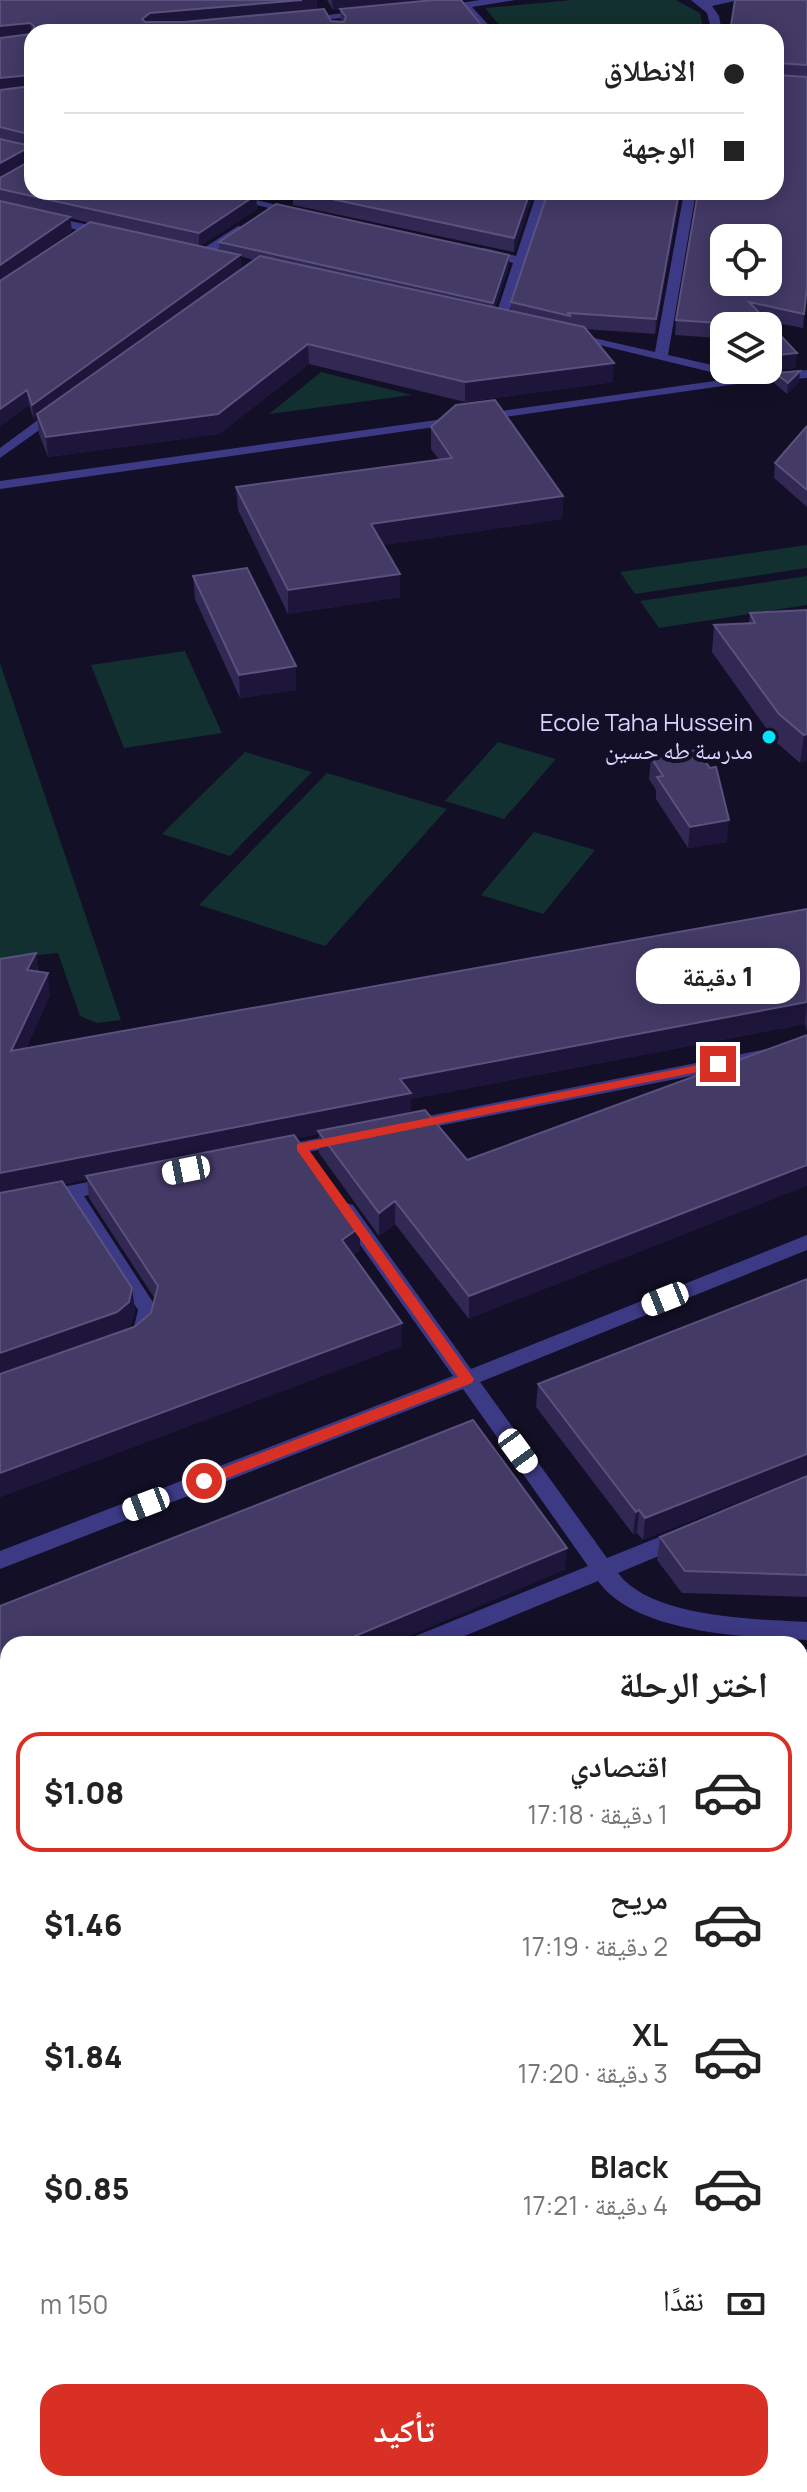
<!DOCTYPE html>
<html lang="ar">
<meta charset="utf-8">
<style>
:root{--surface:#fff;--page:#f2f2f2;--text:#222;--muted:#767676;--line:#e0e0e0;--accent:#d93025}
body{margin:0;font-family:Manrope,"Noto Naskh Arabic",sans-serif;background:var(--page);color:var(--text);direction:rtl;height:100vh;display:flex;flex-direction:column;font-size:30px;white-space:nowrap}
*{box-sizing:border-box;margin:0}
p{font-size:26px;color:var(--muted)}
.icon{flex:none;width:44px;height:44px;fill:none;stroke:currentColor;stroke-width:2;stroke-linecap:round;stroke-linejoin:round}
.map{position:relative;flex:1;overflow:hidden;direction:ltr}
.drawer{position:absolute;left:0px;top:1636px;width:808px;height:856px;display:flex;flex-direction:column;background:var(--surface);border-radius:24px 24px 0 0;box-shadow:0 4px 20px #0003;direction:rtl}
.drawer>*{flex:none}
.hud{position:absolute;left:24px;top:24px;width:760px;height:176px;border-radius:24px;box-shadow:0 4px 20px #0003;direction:rtl;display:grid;align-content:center;height:176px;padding:0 40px;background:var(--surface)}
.tools{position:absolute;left:710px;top:224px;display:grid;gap:16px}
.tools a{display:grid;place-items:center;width:72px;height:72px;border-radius:16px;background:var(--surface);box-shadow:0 4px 20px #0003;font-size:40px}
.end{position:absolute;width:36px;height:36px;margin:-18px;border:10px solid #d93025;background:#fff;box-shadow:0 0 0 4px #fff}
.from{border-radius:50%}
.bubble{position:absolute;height:56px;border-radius:24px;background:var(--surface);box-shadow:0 4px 20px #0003;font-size:26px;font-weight:800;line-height:56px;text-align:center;direction:rtl}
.car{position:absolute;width:24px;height:48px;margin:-24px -12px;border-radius:10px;box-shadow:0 0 6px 2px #0007;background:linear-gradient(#fff 24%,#345 0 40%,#fff 0 76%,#345 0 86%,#fff 0)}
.hud b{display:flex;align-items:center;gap:28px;height:76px;font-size:30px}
.hud b+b{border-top:2px solid var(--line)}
.hud i{width:20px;height:20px;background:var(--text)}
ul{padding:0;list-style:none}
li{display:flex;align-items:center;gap:24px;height:120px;margin:0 16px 12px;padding:0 24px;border:4px solid transparent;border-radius:24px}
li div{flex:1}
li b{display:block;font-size:30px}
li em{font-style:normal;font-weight:800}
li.active{border-color:var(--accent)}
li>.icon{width:72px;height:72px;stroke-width:1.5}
h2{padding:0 40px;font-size:36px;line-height:96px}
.pay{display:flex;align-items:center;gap:20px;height:88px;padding:0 40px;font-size:30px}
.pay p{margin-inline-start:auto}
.action{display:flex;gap:16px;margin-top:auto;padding:16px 40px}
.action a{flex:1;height:92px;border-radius:24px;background:var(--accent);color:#fff;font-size:32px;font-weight:800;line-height:92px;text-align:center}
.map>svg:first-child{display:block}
</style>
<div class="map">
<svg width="807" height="2492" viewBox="0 0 807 2492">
<rect width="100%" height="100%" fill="#130f26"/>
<path fill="#12302f" d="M572,0H676L700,13L702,23L700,32H505L485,8Z
M321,372L412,395L269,414Z
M807,545V568L635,594L620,572Z
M807,576V605L659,628L640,601Z
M185,651L222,733L124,748L91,665Z
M0,663L121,1020L97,1023L80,1016L58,953L0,959Z
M498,742L556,759L504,819L445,801Z
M245,752L312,772L230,856L162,834Z
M327,773L447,809L325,946L199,905Z
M534,832L595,850L543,914L481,895Z
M8,1732V1929L0,1932V1735Z
M189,2484H315L319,2492H172Z"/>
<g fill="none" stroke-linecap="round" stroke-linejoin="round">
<path fill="#3d3a85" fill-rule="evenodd" d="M480,0H515L472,7L495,32H484L462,8L439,10L434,7Z
M691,0H739L712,6L719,16L722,32H712L707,13Z
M367,10L371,11V15L303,22L298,19Z
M200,192H222L306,212L300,215Z
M537,192H549L506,321L496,324L494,321L513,263L478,252L484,248L516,256Z
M684,192H696L668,355L756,375L807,370V378L751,382L0,489V481L736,378L566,337L572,333L655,352Z
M0,206L108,229L114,233L108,237L0,212Z
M238,226L248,228L207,257H199V251Z
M54,408L66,411L0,458V448Z
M807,1041V1053L408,1132L398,1126L408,1120Z
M345,1133L352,1135L355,1139L352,1143L279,1158L269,1152L279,1146Z
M114,1177L124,1184L121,1189L84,1196L158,1310L150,1335L135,1344L128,1342L125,1337L134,1327L138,1310L66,1200L0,1213V1199Z
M346,1203L353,1205L471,1369L807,1235V1250L480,1382L607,1558L674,1531L682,1528L690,1531L693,1537L690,1543L618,1573C651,1618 755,1619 807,1622V1640C746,1637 636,1634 598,1581L445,1644H409L413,1637L588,1566L463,1389L0,1569V1551L453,1376L339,1215L336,1210Z
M800,1876L807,1877V1899L800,1898Z
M8,1978V2003L0,2006V1981Z
M807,2110V2136L800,2139V2113Z
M0,2397L8,2401V2448L0,2444Z
M16,2484H61L58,2492H13Z
M335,2484H365L368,2492H338Z
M767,2484H798L801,2492H770Z"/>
</g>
<path fill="#312854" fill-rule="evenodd" d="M0,0L317,10L331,21L341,22L340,9L333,10L327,0H461L487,32H32V192H288L273,200L256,196L257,209L200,246L220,251L219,242L509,265L495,308L511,311V302L681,192L655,334L585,329L613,382L465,402L309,364L219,434L48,457L39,434L37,417L34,420L29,405L0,426V281L90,223L70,218L72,231L0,280ZM240,256L254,260L241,269Z
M807,0V286L803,328L766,321L797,353L795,368L760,372L758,370H768V326H724V343L718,338L675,335L676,320L776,32Z
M293,192H534L514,252L293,205Z
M775,373L799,382L787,394L774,383Z
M807,426V507L774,478L775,463Z
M431,427L563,496L562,519L383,545L400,574V597L288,614L238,510L236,487L439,460L431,449Z
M193,576L296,666V690L240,698L195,599Z
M807,610V760L800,763L776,742L712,652L714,625L749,623L750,613Z
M651,757L727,842L688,848L656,799V790L649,779Z
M807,909V1032L805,1024L411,1099V1112L467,1160L807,1035L469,1319L395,1224L379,1236L319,1153V1134L296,1138L360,1250L353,1255L402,1346L0,1497V959L36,953L38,972L50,995L26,1048ZM87,1179L89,1198L155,1299L151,1313L134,1327L124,1331L131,1324L135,1311L132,1288L64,1184Z
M807,1279L643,1540L637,1533L633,1534L536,1407L538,1384Z
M807,1476V1597L682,1593L657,1560L660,1537Z
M800,1650H807V1846H800Z
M807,2162V2428L800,2416V2166Z
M424,2484H720L724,2492H427Z"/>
<path fill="#1d163a" d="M302,0H317V11L143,32L142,19L150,13Z
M332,0H435L333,10Z
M30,23L32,36L0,39V26Z
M30,75L32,88L0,91V78Z
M31,146L32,160L0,178V163Z
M272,192H288L273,200Z
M530,192H534L514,252V238Z
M679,192H681L655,334L656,319Z
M256,195L257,209L199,247V233Z
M70,217L72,231L0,280V265Z
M240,255L241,269L37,414V417L34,420L32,405Z
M509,255V265L493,313V303Z
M308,344L309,364L219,434L48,457L46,437Z
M797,353L795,368L760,372V370H768V356Z
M614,363L613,382L465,402V382Z
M800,371L799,382L787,394L788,383Z
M27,390L29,405L0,426V409Z
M563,496L562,519L371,547V524Z
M400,574V597L288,614V590Z
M296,666V690L240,698L239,675Z
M807,734V760L800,763L804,735Z
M729,820L727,842L688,848L690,827Z
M36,953L38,975L27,970Z
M48,973L50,995L14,1073L11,1051Z
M807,1002L805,1024L411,1099V1115L318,1131L319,1134L88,1179L86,1176L87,1179L0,1196V1173L400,1079Z
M807,1165V1186L469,1319V1296Z
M395,1201V1224L379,1236V1213Z
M360,1227V1250L343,1263L342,1240Z
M132,1288L135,1311L131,1324L119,1334L0,1377V1353Z
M402,1323V1346L0,1497V1473Z
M807,1454V1475L643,1540L645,1518Z
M639,1510L637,1533L633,1534L636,1512Z
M567,1548L565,1570L390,1644H336Z
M8,1694V1718L0,1721V1698Z
M807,2050V2067L800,2070V2053Z"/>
<path fill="#433a66" stroke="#5a527e" stroke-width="2" fill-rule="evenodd" d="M0,0H302L150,13L142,19L145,22H184L324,9L331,21L344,22L346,17L340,9L434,0H461L487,32H33L34,26L30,23L0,26Z
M735,0H807V65L777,63L776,67V32H730Z
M32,34V76L30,75L0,78V38Z
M776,74L777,75L807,77V286L804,314L749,302L797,353L768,356V326L724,327L719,323L676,320L698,192H776ZM724,238H768V282H724Z
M32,86V135L0,127V90Z
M0,139L30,146L32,145V158L31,146L0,163Z
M32,160V192H243L256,195L199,233L0,189V178Z
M299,192H530L514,238Z
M548,192H679L656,319L568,313L570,316L511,302Z
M0,201L70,217L0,265Z
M276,204L509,255L493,303L219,242Z
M90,222L240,255L32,405L27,390L0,409V281Z
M260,256L584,327L614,363L465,382L308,344L218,414L46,437L37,414Z
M800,371L788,383L775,373Z
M495,400L563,496L371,524L400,574L288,590L236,487L452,458L431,427L456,405Z
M807,426V490L775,463Z
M247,568L296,666L239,675L193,576Z
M807,610V734L804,735L779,714L714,625L755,623L750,613Z
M697,750L710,768L716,767L729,820L690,827L657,777L663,776L651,757Z
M807,909V1002L400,1079L411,1093L0,1173V959L36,953L27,970L48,973L11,1051Z
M807,1035V1165L469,1296L395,1201L379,1213L318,1131L425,1110L467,1160Z
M294,1135L360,1227L342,1240L402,1323L0,1473V1374L134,1327L151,1313L158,1286L86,1176Z
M62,1181L132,1288L129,1302L117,1312L0,1353V1193Z
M807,1279V1454L645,1518L639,1510L636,1512L538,1384Z
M473,1420L567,1548L336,1644H8V1694L0,1698V1606Z
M807,1476V1575L685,1571L660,1537Z
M509,1640L628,1644H481Z
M800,1650H807V1825H800Z
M800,1932L807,1942V2050L800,2053Z
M807,2162V2400L800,2388V2166Z
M432,2484H720L724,2492H436Z"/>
<path fill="#d93025" d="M718,1061L724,1064L722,1067L309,1150L474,1379L472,1383L209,1485H199V1477L458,1377L297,1150V1144Z"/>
<circle fill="#00e5ff" stroke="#130f26" stroke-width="3" cx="769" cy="737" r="8"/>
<g text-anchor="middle" stroke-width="8" stroke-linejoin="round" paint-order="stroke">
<g font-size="24" fill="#d9d4ff" stroke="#130f26" text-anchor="end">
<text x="753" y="731">Ecole Taha Hussein<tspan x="753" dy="28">مدرسة طه حسين</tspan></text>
</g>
</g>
</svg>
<div class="tools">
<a><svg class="icon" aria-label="locate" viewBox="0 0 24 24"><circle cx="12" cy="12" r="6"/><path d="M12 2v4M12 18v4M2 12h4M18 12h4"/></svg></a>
<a><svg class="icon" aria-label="layers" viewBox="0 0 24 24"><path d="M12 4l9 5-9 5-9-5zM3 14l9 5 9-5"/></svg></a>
</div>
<i class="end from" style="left:204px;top:1481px"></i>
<i class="end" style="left:718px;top:1064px"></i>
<div class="bubble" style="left:636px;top:948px;width:164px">1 دقيقة</div>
<i class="car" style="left:186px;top:1170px;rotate:259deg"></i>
<i class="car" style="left:665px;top:1299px;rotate:248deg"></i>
<i class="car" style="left:518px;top:1451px;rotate:144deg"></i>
<i class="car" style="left:146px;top:1504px;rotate:249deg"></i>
<div class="hud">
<b><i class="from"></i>الانطلاق</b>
<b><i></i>الوجهة</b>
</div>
<section class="drawer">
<h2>اختر الرحلة</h2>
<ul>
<li class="active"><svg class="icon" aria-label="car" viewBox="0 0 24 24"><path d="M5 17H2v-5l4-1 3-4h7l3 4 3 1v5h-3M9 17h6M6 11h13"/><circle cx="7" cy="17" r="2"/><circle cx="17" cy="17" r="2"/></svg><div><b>اقتصادي</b><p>1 دقيقة · 17:18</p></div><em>$1.08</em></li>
<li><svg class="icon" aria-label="car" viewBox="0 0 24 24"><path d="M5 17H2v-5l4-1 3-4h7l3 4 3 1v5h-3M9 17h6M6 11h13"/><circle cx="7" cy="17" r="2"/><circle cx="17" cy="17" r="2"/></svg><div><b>مريح</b><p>2 دقيقة · 17:19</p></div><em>$1.46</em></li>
<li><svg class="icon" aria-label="car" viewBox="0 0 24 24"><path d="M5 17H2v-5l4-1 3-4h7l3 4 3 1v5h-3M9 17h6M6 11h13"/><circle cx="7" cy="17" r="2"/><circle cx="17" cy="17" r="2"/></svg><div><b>XL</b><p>3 دقيقة · 17:20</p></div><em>$1.84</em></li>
<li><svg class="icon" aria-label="car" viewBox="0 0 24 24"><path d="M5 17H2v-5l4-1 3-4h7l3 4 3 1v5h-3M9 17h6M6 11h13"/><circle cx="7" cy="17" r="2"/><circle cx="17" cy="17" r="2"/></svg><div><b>Black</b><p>4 دقيقة · 17:21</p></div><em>$0.85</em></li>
</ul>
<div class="pay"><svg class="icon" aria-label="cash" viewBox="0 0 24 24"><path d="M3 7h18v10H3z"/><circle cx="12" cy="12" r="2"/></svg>نقدًا<p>150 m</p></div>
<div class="action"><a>تأكيد</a></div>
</section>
</div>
